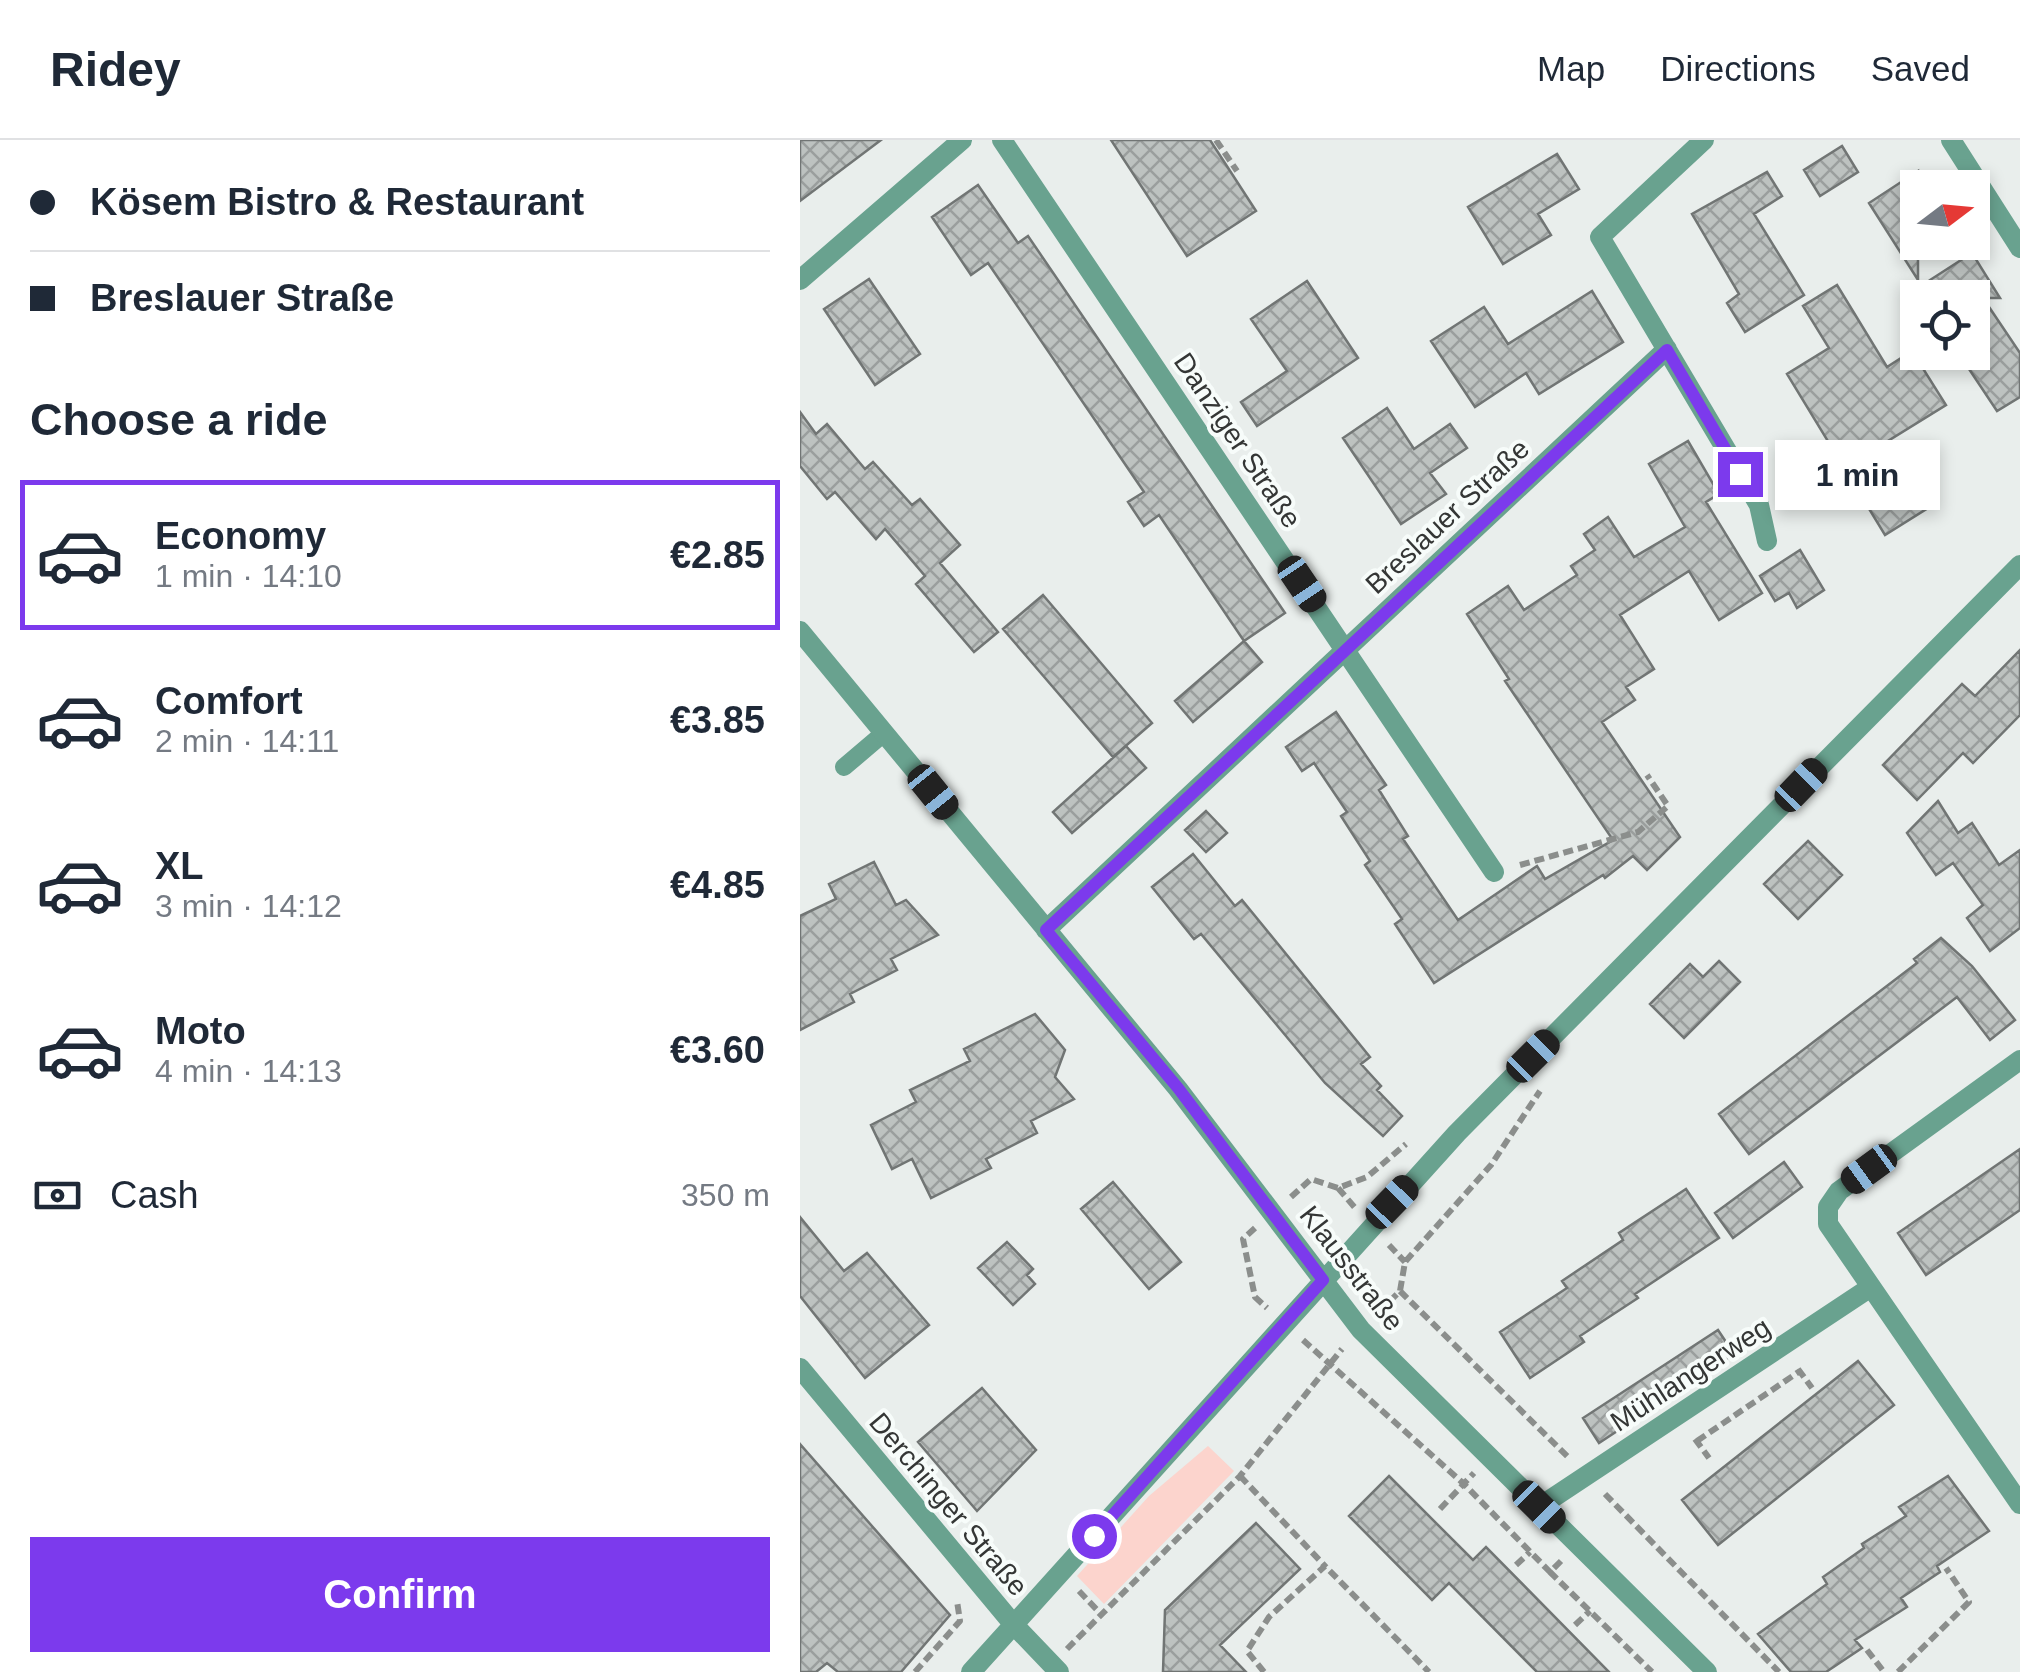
<!DOCTYPE html>
<meta charset="utf-8">
<style>
:root{--surface:#fff;--page:#f6f6f7;--text:#1f2937;--muted:#747a83;--line:#e0e1e3;--accent:#7c3aed}
body{margin:0;font-family:Arial,sans-serif;background:var(--page);color:var(--text);height:100vh;display:flex;flex-direction:column;font-size:38px;white-space:nowrap}
*{box-sizing:border-box;margin:0}
p{font-size:32px;color:var(--muted)}
.icon{flex:none;width:55px;height:55px;fill:none;stroke:currentColor;stroke-width:2;stroke-linecap:round;stroke-linejoin:round}
.map{position:relative;flex:1;overflow:hidden}
.panel{display:flex;flex-direction:column;background:var(--surface);width:800px}
.panel>*{flex:none}
.guide{display:grid;align-content:center;height:220px;padding:0 30px;background:var(--surface)}
.needle{width:65px;rotate:74deg}
.controls{position:absolute;left:1100px;top:30px;display:grid;gap:20px}
.controls a{display:grid;place-items:center;width:90px;height:90px;border-radius:0px;background:var(--surface);box-shadow:0 5px 15px #0003;font-size:50px}
.end{position:absolute;width:45px;height:45px;margin:-22px;border:12px solid #7c3aed;background:#fff;box-shadow:0 0 0 5px #fff}
.from{border-radius:50%}
.bubble{position:absolute;height:70px;border-radius:0px;background:var(--surface);box-shadow:0 5px 15px #0003;font-size:32px;font-weight:600;line-height:70px;text-align:center}
.car{position:absolute;width:30px;height:60px;margin:-30px -15px;border-radius:12px;box-shadow:0 0 8px 2px #0007;background:linear-gradient(#222 24%,#8ab4d8 0 40%,#222 0 76%,#8ab4d8 0 86%,#222 0)}
.guide b{display:flex;align-items:center;gap:35px;height:95px;font-size:38px}
.guide b+b{border-top:2px solid var(--line)}
.guide i{width:25px;height:25px;background:var(--text)}
ul{padding:0;list-style:none}
li{display:flex;align-items:center;gap:30px;height:150px;margin:0 20px 15px;padding:0 10px;border:5px solid transparent;border-radius:0px}
li div{flex:1}
li b{display:block;font-size:38px}
li em{font-style:normal;font-weight:600}
li.on{border-color:var(--accent)}
li>.icon{width:90px;height:90px;stroke-width:1.5}
h2{padding:0 30px;font-size:45px;line-height:120px}
.pay{display:flex;align-items:center;gap:25px;height:110px;padding:0 30px;font-size:38px}
.pay p{margin-inline-start:auto}
.button{display:flex;gap:20px;margin-top:auto;padding:20px 30px}
.button a{flex:1;height:115px;border-radius:0px;background:var(--accent);color:#fff;font-size:40px;font-weight:600;line-height:115px;text-align:center}
header{display:flex;align-items:center;gap:60px;box-sizing:border-box;height:140px;padding:0 50px;background:var(--surface);border-bottom:2px solid var(--line)}
header strong{font-size:48px}
nav{display:flex;gap:55px;margin-inline-start:auto;font-size:35px}
main{display:flex;flex:1;min-height:0}
.map>svg:first-child{display:block}
</style>
<header>
<strong>Ridey</strong>
<nav><a>Map</a><a>Directions</a><a>Saved</a></nav>
</header>
<main>
<section class="panel">
<div class="guide">
<b><i class="from"></i>Kösem Bistro &amp; Restaurant</b>
<b><i></i>Breslauer Straße</b>
</div>
<h2>Choose a ride</h2>
<ul>
<li class="on"><svg class="icon" aria-label="car" viewBox="0 0 24 24"><path d="M5 17H2v-5l4-1 3-4h7l3 4 3 1v5h-3M9 17h6M6 11h13"/><circle cx="7" cy="17" r="2"/><circle cx="17" cy="17" r="2"/></svg><div><b>Economy</b><p>1 min · 14:10</p></div><em>€2.85</em></li>
<li><svg class="icon" aria-label="car" viewBox="0 0 24 24"><path d="M5 17H2v-5l4-1 3-4h7l3 4 3 1v5h-3M9 17h6M6 11h13"/><circle cx="7" cy="17" r="2"/><circle cx="17" cy="17" r="2"/></svg><div><b>Comfort</b><p>2 min · 14:11</p></div><em>€3.85</em></li>
<li><svg class="icon" aria-label="car" viewBox="0 0 24 24"><path d="M5 17H2v-5l4-1 3-4h7l3 4 3 1v5h-3M9 17h6M6 11h13"/><circle cx="7" cy="17" r="2"/><circle cx="17" cy="17" r="2"/></svg><div><b>XL</b><p>3 min · 14:12</p></div><em>€4.85</em></li>
<li><svg class="icon" aria-label="car" viewBox="0 0 24 24"><path d="M5 17H2v-5l4-1 3-4h7l3 4 3 1v5h-3M9 17h6M6 11h13"/><circle cx="7" cy="17" r="2"/><circle cx="17" cy="17" r="2"/></svg><div><b>Moto</b><p>4 min · 14:13</p></div><em>€3.60</em></li>
</ul>
<div class="pay"><svg class="icon" aria-label="cash" viewBox="0 0 24 24"><path d="M3 7h18v10H3z"/><circle cx="12" cy="12" r="2"/></svg>Cash<p>350 m</p></div>
<div class="button"><a>Confirm</a></div>
</section>
<div class="map">
<svg width="1220" height="1532" viewBox="0 0 1220 1532">
<defs>
<pattern id="building-cross-hatch" width="8" height="8" patternUnits="userSpaceOnUse" patternTransform="scale(2.5)"><rect width="8" height="8" fill="#bdc2c0"/><path d="M0 0l8 8M0 8l8-8" fill="none" stroke="#9a9e9d"/></pattern>
</defs>
<rect width="100%" height="100%" fill="#e9eeec"/>
<path fill="#fcd4cd" d="M408,1306L434,1331L304,1464L277,1436L349,1356Z"/>
<path fill="url(#building-cross-hatch)" stroke="#717574" stroke-width="2.5" d="M0,0H81L0,61Z
M311,0H410L456,71L387,116Z
M1042,6L1058,32L1020,56L1004,30Z
M757,14L779,49L738,74L751,95L703,124L668,67Z
M1118,31V140L1069,63Z
M967,32L982,56L954,74L1004,155L945,192L927,163L939,154L892,74Z
M178,45L218,103L228,96L485,473L444,501L359,375L344,386L328,362L344,352L188,123L171,135L132,77Z
M1172,113L1200,158H1183L1220,213V257L1197,271L1167,226L1172,222V158H1142L1130,140Z
M69,139L120,214L75,245L24,169Z
M507,141L558,218L457,286L441,262L487,231L451,179Z
M1037,145L1087,227L1112,211L1146,265L1088,301L1128,368L1085,395L987,234L1029,208L1003,166Z
M792,151L823,202L739,254L726,233L675,267L631,201L684,167L708,204Z
M587,268L614,309L650,284L667,308L630,333L646,354L601,384L543,298Z
M0,272L16,294L27,284L65,329L73,322L112,365L120,359L160,405L140,423L198,492L174,512L116,444L125,436L85,389L76,399L35,352L27,359L0,326Z
M888,301L919,354L906,362L962,453L919,480L889,431L820,475L854,529L826,547L835,560L802,582L880,697L847,730L833,716L805,738L803,735L634,843L595,784L602,779L565,725L570,721L541,676L547,672L514,623L502,631L486,607L536,572L586,645L579,650L608,696L603,699L658,780L737,726L745,739L813,700L705,541L709,539L667,474L708,446L724,470L777,435L771,426L795,410L784,394L808,377L834,417L885,387L849,324Z
M1000,410L1024,450L997,468L989,453L975,461L960,436Z
M243,455L352,583L313,617L203,489Z
M444,501L462,522L393,582L375,561Z
M1220,510V575L1173,623L1163,613L1117,660L1083,625L1162,544L1175,556Z
M326,606L346,628L272,693L253,672Z
M1138,661L1158,693L1172,683L1199,725L1220,710V788L1190,811L1167,778L1183,765L1153,723L1136,735L1107,693Z
M406,671L427,693L406,712L385,690Z
M1008,701L1042,735L998,779L964,744Z
M393,714L435,766L442,760L570,917L561,924L581,946L577,950L602,976L583,996L525,943L401,794L394,799L352,747Z
M74,722L96,765L106,760L138,795L91,819L97,830L50,854L54,862L0,890V776L36,759L29,744Z
M1141,798L1172,826L1215,880L1190,900L1157,857L949,1014L919,974L1117,823L1114,819Z
M919,821L940,842L884,898L850,864L890,824L903,837Z
M235,874L265,910L255,937L274,959L231,981L237,993L186,1019L191,1028L131,1058L112,1019L92,1029L71,985L116,962L110,950L170,921L164,909Z
M1220,1009V1070L1126,1135L1098,1093Z
M984,1022L1002,1047L933,1098L915,1073Z
M313,1042L381,1122L349,1149L281,1069Z
M886,1049L919,1098L835,1154L838,1158L780,1196L784,1202L730,1238L700,1192L767,1148L762,1141L823,1100L819,1093Z
M0,1077L44,1131L67,1113L129,1185L65,1238L0,1156Z
M207,1102L233,1129L227,1135L235,1144L213,1165L178,1128Z
M918,1190L934,1214L799,1303L783,1278Z
M1058,1221L1094,1265L918,1405L882,1360Z
M182,1248L236,1310L177,1371L118,1302Z
M0,1304L150,1475L101,1532H38L27,1523L16,1532H0Z
M589,1336L673,1420L686,1407L809,1532H737L649,1443L632,1460L549,1376Z
M1148,1336L1189,1391L1137,1426L1140,1432L1101,1458L1107,1467L1055,1500L1062,1508L1026,1532H991L958,1494L1027,1444L1023,1437L1064,1408L1062,1404L1106,1376L1099,1367Z
M456,1383L500,1429L420,1505L446,1532H363L365,1470Z"/>
<g fill="none" stroke-linecap="round" stroke-linejoin="round">
<path stroke="#8b8e8c" stroke-width="6" stroke-dasharray="10 5" stroke-linecap="butt" d="M416,0L437,31
M720,725L838,692L868,666L847,635
M538,1048L557,1070
M491,1057L511,1039L538,1048L567,1037L606,1004
M455,1088L443,1099L455,1157L467,1168
M589,1105L605,1122
M600,1151L768,1317
M579,1172L600,1151L605,1122L691,1025L740,951
M503,1200L664,1344L750,1432
M998,1229L1012,1248
M895,1299L909,1318
M897,1301L1000,1231
M440,1336L525,1426
M805,1354L979,1532
M640,1369L674,1333
M761,1421L750,1432L852,1532
M716,1425L730,1412
M279,1451L301,1474
M775,1485L790,1471
M267,1509L440,1336L542,1209
M1067,1510L1084,1532
M115,1532L160,1481L157,1461
M464,1532L447,1511L469,1477L525,1426L629,1532
M1098,1532L1169,1462L1146,1428"/>
<path stroke="#69a28f" stroke-width="18" d="M44,627L84,593"/>
<path stroke="#69a28f" stroke-width="20" d="M202,0L694,732
M904,0L800,97L959,365L967,401
M1151,0L1220,108
M0,140L162,0
M0,491L378,949L561,1190L907,1532
M246,790L867,209
M1220,920L1039,1051L1028,1067V1084L1220,1364
M0,1228L214,1485L259,1532
M739,1367L1071,1147
M171,1532L657,993L1220,425"/>
</g>
<g fill="none" stroke-linecap="round" stroke-linejoin="round">
<path stroke="#7c3aed" stroke-width="12" d="M294,1396L523,1140L378,948L246,790L867,210L940,334"/>
</g>
<g text-anchor="middle" stroke-width="8" stroke-linejoin="round" paint-order="stroke">
<g font-size="28" fill="#343635" stroke="#f7fcfa">
<text transform="translate(438 300) rotate(56)" y="10">Danziger Straße</text>
<text transform="translate(647 376) rotate(-43)" y="10">Breslauer Straße</text>
<text transform="translate(552 1128) rotate(52)" y="10">Klausstraße</text>
<text transform="translate(890 1234) rotate(-33)" y="10">Mühlangerweg</text>
<text transform="translate(149 1364) rotate(50)" y="10">Derchinger Straße</text>
</g>
</g>
</svg>
<div class="controls">
<a><svg class="needle" viewBox="-14 -14 28 28"><path d="M0-13l5 13h-10z" fill="#e53935"/><path d="M0 13l5-13h-10z" fill="#747a83"/></svg></a>
<a><svg class="icon" aria-label="locate" viewBox="0 0 24 24"><circle cx="12" cy="12" r="6"/><path d="M12 2v4M12 18v4M2 12h4M18 12h4"/></svg></a>
</div>
<i class="end from" style="left:294px;top:1396px"></i>
<i class="end" style="left:940px;top:334px"></i>
<div class="bubble" style="left:975px;top:300px;width:165px">1 min</div>
<i class="car" style="left:502px;top:444px;rotate:146deg"></i>
<i class="car" style="left:1001px;top:645px;rotate:44deg"></i>
<i class="car" style="left:133px;top:652px;rotate:141deg"></i>
<i class="car" style="left:733px;top:916px;rotate:45deg"></i>
<i class="car" style="left:1069px;top:1029px;rotate:234deg"></i>
<i class="car" style="left:592px;top:1062px;rotate:44deg"></i>
<i class="car" style="left:739px;top:1367px;rotate:135deg"></i>
</div>
</main>
